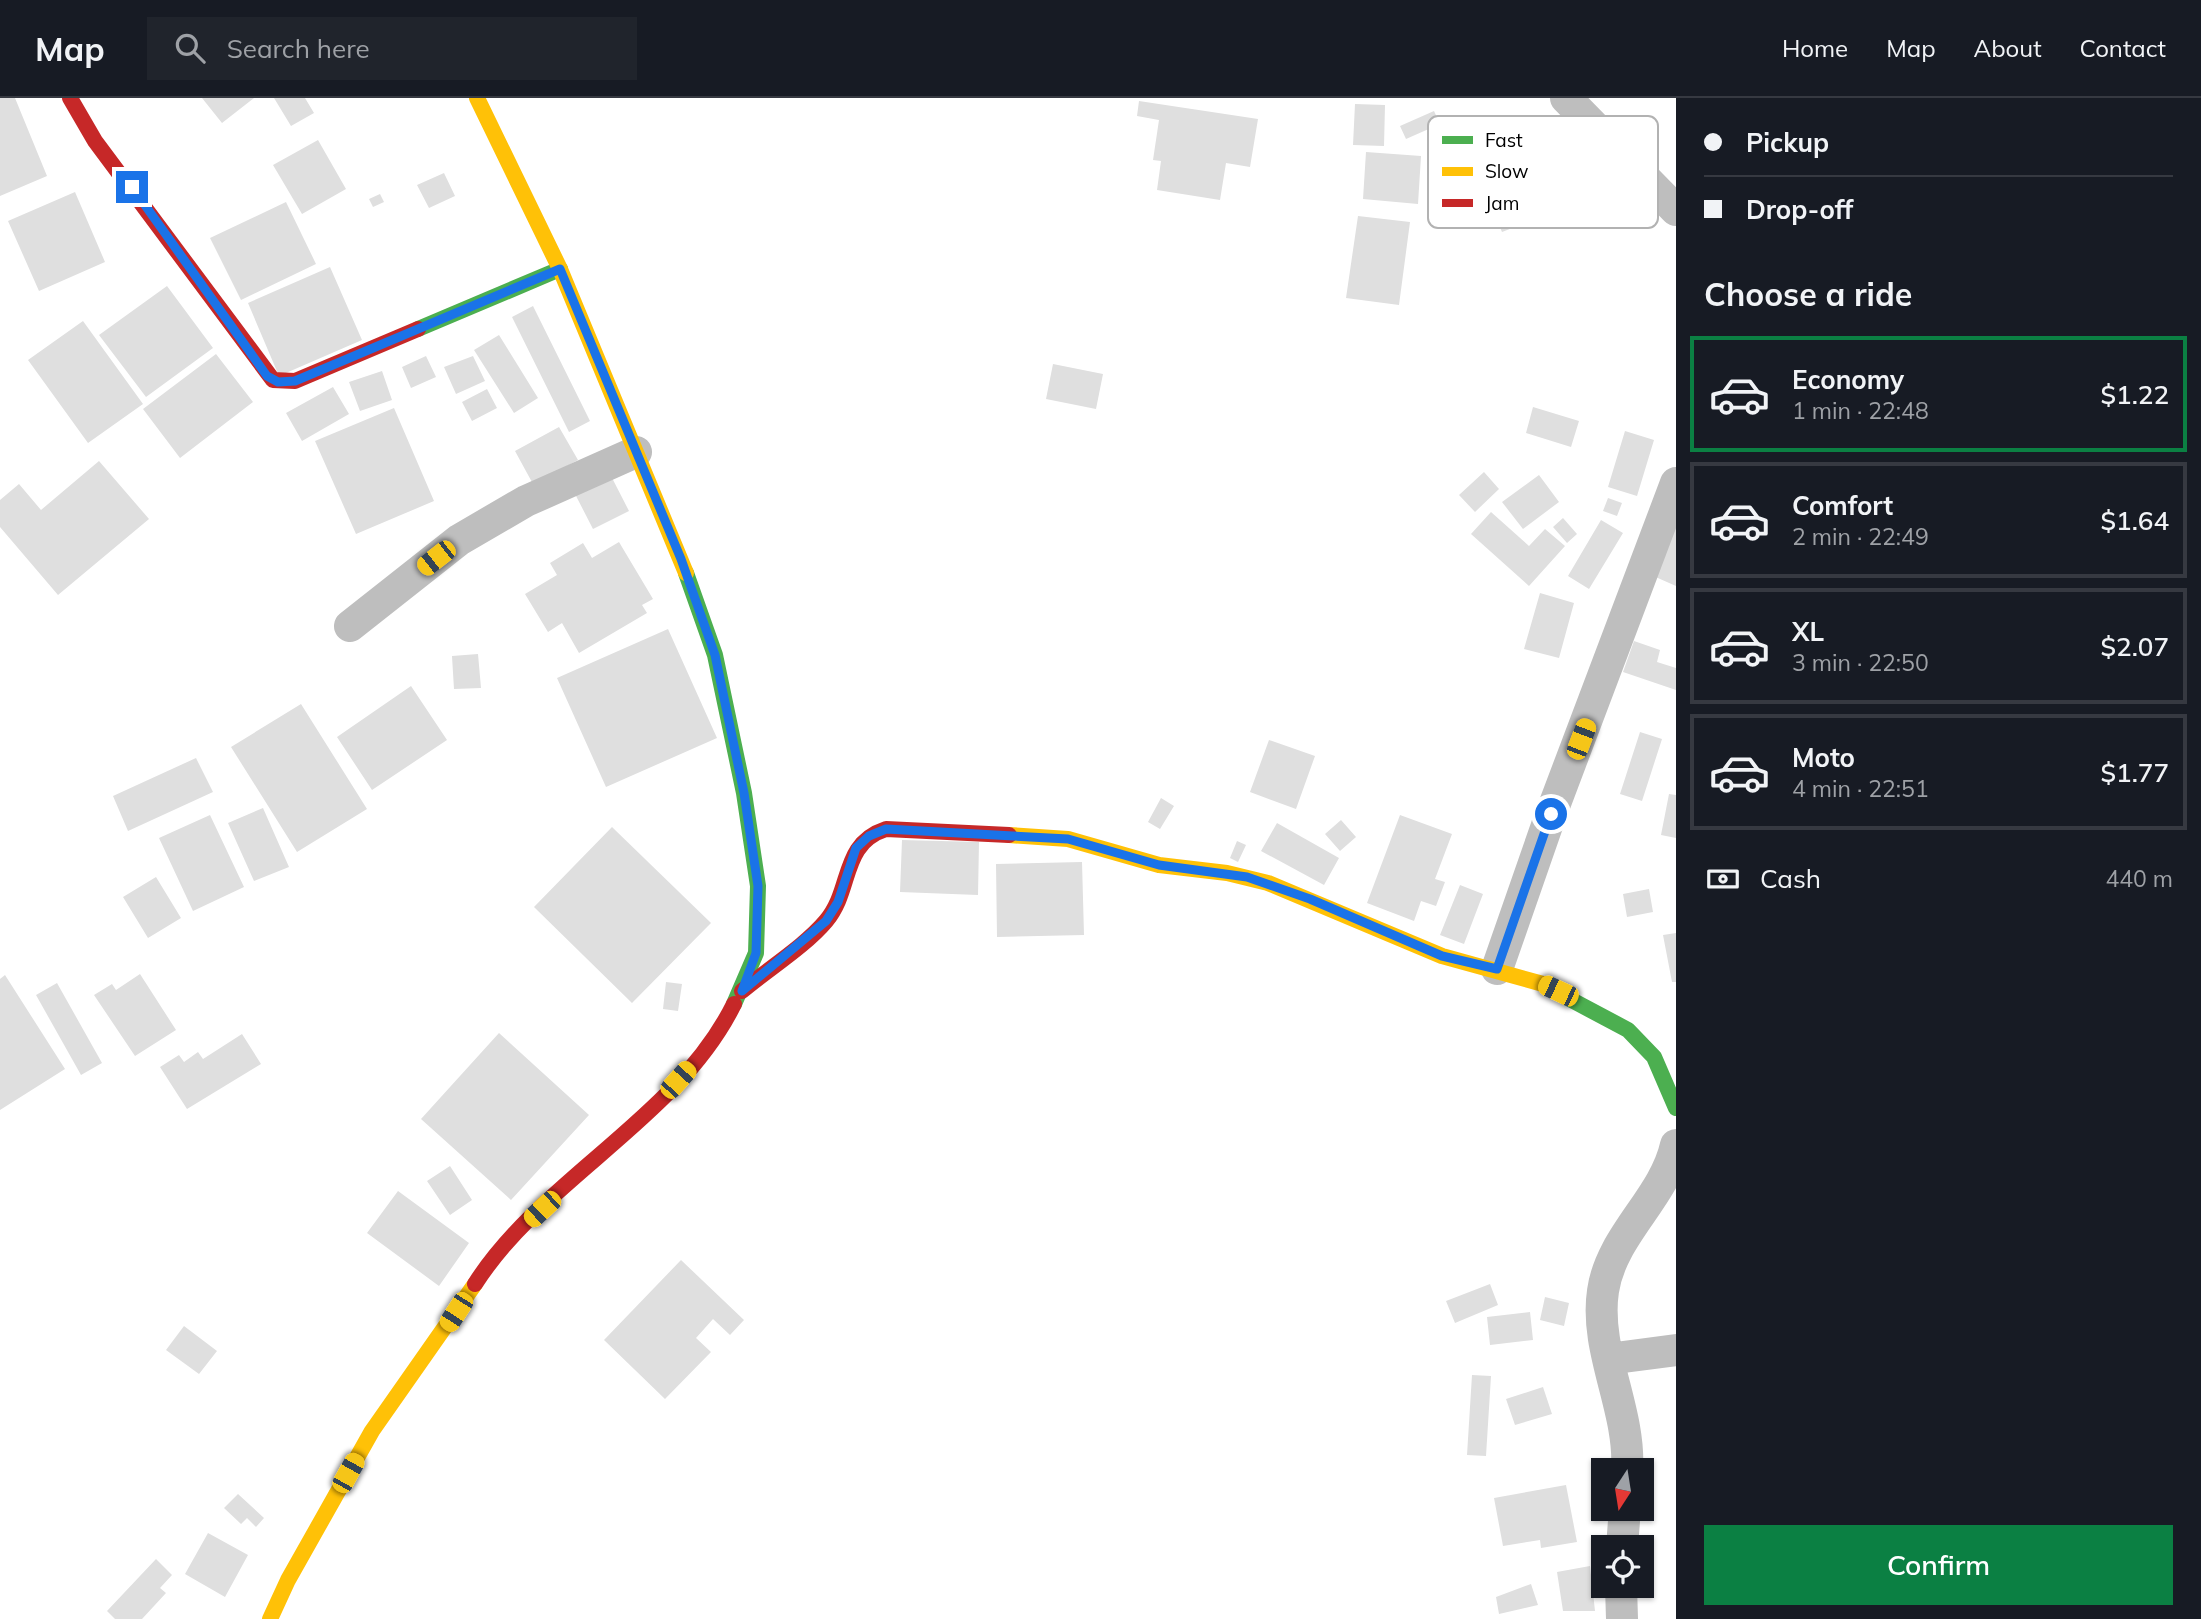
<!DOCTYPE html>
<meta charset="utf-8">
<style>
:root{--surface:#171b24;--page:#20242c;--text:#f1f3f6;--muted:#9ea1a6;--line:#363941;--accent:#0b8043}
body{margin:0;font-family:Mulish,sans-serif;background:var(--page);color:var(--text);height:100vh;display:flex;flex-direction:column;font-size:26px;white-space:nowrap}
*{box-sizing:border-box;margin:0}
p{font-size:23px;color:var(--muted)}
.icon{flex:none;width:38px;height:38px;fill:none;stroke:currentColor;stroke-width:2;stroke-linecap:round;stroke-linejoin:round}
.map{position:relative;flex:1;overflow:hidden}
.panel{display:flex;flex-direction:column;background:var(--surface);width:525px}
.panel>*{flex:none}
.top-card{display:grid;align-content:center;height:154px;padding:0 28px;background:var(--surface)}
.needle{width:46px;rotate:192deg}
.tools{position:absolute;left:1591px;top:1360px;display:grid;gap:14px}
.tools a{display:grid;place-items:center;width:63px;height:63px;border-radius:0px;background:var(--surface);box-shadow:0 2px 5px #0004;font-size:35px}
.end{position:absolute;width:32px;height:32px;margin:-16px;border:9px solid #1a73e8;background:#fff;box-shadow:0 0 0 4px #fff}
.from{border-radius:50%}
.car{position:absolute;width:21px;height:42px;margin:-21px -10px;border-radius:9px;box-shadow:0 0 5px 2px #0007;background:linear-gradient(#f5c518 24%,#345 0 40%,#f5c518 0 76%,#345 0 86%,#f5c518 0)}
.top-card b{display:flex;align-items:center;gap:24px;height:66px;font-size:26px}
.top-card b+b{border-top:2px solid var(--line)}
.top-card i{width:18px;height:18px;background:var(--text)}
ul{padding:0;list-style:none}
li{display:flex;align-items:center;gap:21px;height:116px;margin:0 14px 10px;padding:0 14px;border:4px solid var(--line);border-radius:0px}
li div{flex:1}
li b{display:block;font-size:26px}
li em{font-style:normal;font-weight:600}
li.selected{border-color:var(--accent)}
li>.icon{width:63px;height:63px;stroke-width:1.5}
h2{padding:0 28px;font-size:32px;line-height:84px}
.pay{display:flex;align-items:center;gap:18px;height:77px;padding:0 28px;font-size:26px}
.pay p{margin-inline-start:auto}
.action{display:flex;gap:14px;margin-top:auto;padding:14px 28px}
.action a{flex:1;height:80px;border-radius:0px;background:var(--accent);color:#fff;font-size:28px;font-weight:600;line-height:80px;text-align:center}
header{display:flex;align-items:center;gap:42px;box-sizing:border-box;height:98px;padding:0 35px;background:var(--surface);border-bottom:2px solid var(--line)}
header strong{font-size:33px}
nav{display:flex;gap:38px;margin-inline-start:auto;font-size:24px}
.search{width:490px;height:63px;background:var(--page);display:flex;align-items:center;gap:18px;box-sizing:border-box;padding:0 24px;border-radius:0px;color:var(--muted);font-size:26px}
main{display:flex;flex:1;min-height:0}
.map>svg:first-child{display:block}
</style>
<header>
<strong>Map</strong>
<div class="search"><svg class="icon" aria-label="search" viewBox="0 0 24 24"><circle cx="10" cy="10" r="6"/><path d="M15 15l6 6"/></svg>Search here</div>
<nav><a>Home</a><a>Map</a><a>About</a><a>Contact</a></nav>
</header>
<main>
<div class="map">
<svg width="1676" height="1521" viewBox="0 0 1676 1521">
<rect width="100%" height="100%" fill="#fff"/>
<path fill="#dfdfdf" d="M0,0H15L47,78L0,98Z
M202,0H254L222,25Z
M274,0H305L314,15L291,28Z
M1139,3L1258,21L1250,69L1226,65L1220,102L1157,92L1161,63L1153,62L1159,22L1137,18Z
M1355,6L1385,7L1384,48L1353,47Z
M1434,13L1440,26L1406,41L1400,28Z
M318,42L346,91L302,116L273,67Z
M1366,54L1421,58L1418,106L1363,101Z
M444,75L455,98L429,110L417,87Z
M75,94L105,164L39,193L8,123Z
M1533,94L1543,118L1502,134L1492,111Z
M380,96L384,104L373,109L369,101Z
M286,104L316,166L241,202L210,140Z
M1358,118L1410,124L1399,207L1346,200Z
M330,169L362,242L279,278L248,205Z
M167,188L213,250L146,299L99,237Z
M533,208L590,323L569,334L512,219Z
M83,223L143,306L88,345L28,262Z
M499,237L538,300L514,315L474,252Z
M216,256L253,304L180,360L143,311Z
M426,258L436,279L411,290L402,269Z
M473,258L485,283L456,296L444,269Z
M1053,266L1103,276L1096,311L1046,301Z
M382,273L392,302L360,313L349,284Z
M333,289L349,316L302,343L286,315Z
M487,291L497,310L472,323L462,304Z
M1533,309L1579,323L1571,349L1526,335Z
M394,310L434,403L356,436L315,343Z
M559,329L578,362L533,386L515,353Z
M1625,333L1654,342L1637,398L1608,389Z
M99,363L149,421L58,497L0,429V402L19,386L41,412Z
M1484,374L1499,391L1475,414L1459,397Z
M610,376L629,413L593,431L574,394Z
M1539,377L1559,404L1523,431L1502,404Z
M1608,400L1622,405L1617,418L1603,413Z
M1491,414L1529,448L1545,431L1565,448L1529,488L1471,436Z
M1676,416V488L1651,477Z
M1563,420L1577,436L1567,445L1553,429Z
M1601,422L1623,435L1589,491L1568,478Z
M619,444L653,501L642,507L647,515L579,555L562,525L548,534L525,496L557,477L550,465L583,445L592,460Z
M1540,495L1574,505L1559,560L1524,551Z
M668,531L717,640L606,689L557,580Z
M1634,543L1660,552L1657,564L1676,570V592L1623,574Z
M478,556L481,590L454,591L452,558Z
M411,588L447,642L372,692L337,639Z
M301,606L367,711L297,754L231,649Z
M1640,634L1662,641L1642,703L1620,696Z
M1269,642L1315,658L1296,711L1250,694Z
M196,660L213,694L128,733L113,698Z
M1669,696L1676,697V740L1661,737Z
M1161,700L1174,708L1160,731L1148,724Z
M263,710L289,769L254,783L228,725Z
M210,717L244,789L193,813L159,740Z
M1400,717L1452,736L1435,781L1445,784L1436,808L1421,803L1414,823L1367,805Z
M1341,722L1356,739L1340,753L1325,736Z
M1277,725L1339,760L1324,787L1261,753Z
M612,729L711,825L632,905L534,809Z
M902,742L979,744L978,797L900,794Z
M1237,743L1246,747L1238,764L1230,760Z
M1082,764L1084,837L997,839L996,766Z
M156,779L181,820L148,840L123,799Z
M1460,787L1483,796L1464,846L1440,837Z
M1649,791L1653,814L1627,819L1623,796Z
M1676,835V884H1672L1663,837Z
M140,876L176,932L135,958L94,897L112,886L116,892Z
M5,877L65,971L0,1012V881Z
M666,884L682,886L678,913L663,911Z
M57,885L102,965L81,977L36,897Z
M499,935L589,1017L511,1102L421,1021Z
M242,936L261,966L187,1011L160,969L179,957L184,964L198,954L203,961Z
M450,1068L472,1102L450,1117L427,1083Z
M398,1093L469,1145L439,1188L367,1135Z
M681,1162L744,1222L730,1237L713,1221L696,1240L711,1254L665,1301L604,1242Z
M1490,1186L1498,1207L1455,1225L1446,1203Z
M1545,1199L1569,1205L1564,1228L1540,1222Z
M1530,1214L1533,1242L1490,1247L1487,1219Z
M184,1228L217,1253L199,1276L166,1252Z
M1472,1277L1491,1278L1486,1358L1467,1357Z
M1543,1289L1552,1316L1515,1327L1506,1301Z
M1566,1387L1577,1444L1541,1450L1540,1442L1503,1448L1494,1400Z
M238,1396L264,1420L256,1429L247,1420L241,1426L224,1410Z
M208,1435L248,1457L225,1499L185,1476Z
M156,1461L172,1477L160,1490L166,1495L142,1521H115L107,1513Z
M1590,1468L1595,1513H1563L1557,1474Z
M1531,1486L1538,1507L1499,1516L1496,1499Z"/>
<g fill="none" stroke-linecap="round" stroke-linejoin="round">
<path stroke="#bebebe" stroke-width="32" d="M1566,0L1676,112
M350,528L459,442L526,403L636,354
M1497,871L1551,716L1676,385
M1608,1261L1676,1252
M1627,1372C1631,1312 1594,1253 1603,1193C1611,1137 1664,1101 1676,1047
M1622,1449L1625,1410
M1621,1488L1622,1521"/>
<path stroke="#4caf50" stroke-width="16" d="M418,231L560,171
M686,475L715,557L744,695L758,788L756,855L734,906
M1566,899L1628,932L1654,959L1676,1010"/>
<path stroke="#ffc107" stroke-width="16" d="M477,0L560,171L686,475
M1009,737L1068,741L1159,767L1227,775L1268,785L1442,858L1543,886L1566,899
M270,1521L288,1482L372,1333L475,1186"/>
<path stroke="#c62828" stroke-width="16" d="M70,0L95,43L273,282L295,283L418,231
M742,893C768,871 805,848 826,823C853,791 840,746 886,731L1009,737
M475,1186C542,1081 678,1020 734,906"/>
</g>
<g fill="none" stroke-linecap="round" stroke-linejoin="round">
<path stroke="#1a73e8" stroke-width="9" d="M132,89L267,278L278,284L295,283L560,171L681,461L715,557L744,695L758,788L756,855L742,893L826,823L838,804L856,750L869,738L886,731L1068,741L1159,767L1247,779L1310,801L1442,858L1497,871L1551,716"/>
</g>
<rect x="1428" y="18" width="230" height="112" rx="10" fill="#fff" stroke="#b2b2b2" stroke-width="2"/>
<rect x="1442" y="38" width="31" height="8" fill="#4caf50"/>
<rect x="1442" y="69" width="31" height="9" fill="#ffc107"/>
<rect x="1442" y="101" width="31" height="8" fill="#c62828"/>
<g font-size="19" fill="#000">
<text x="1485" y="49">Fast</text>
<text x="1485" y="80">Slow</text>
<text x="1485" y="112">Jam</text>
</g>
</svg>
<div class="tools">
<a><svg class="needle" viewBox="-14 -14 28 28"><path d="M0-13l5 13h-10z" fill="#e53935"/><path d="M0 13l5-13h-10z" fill="#9ea1a6"/></svg></a>
<a><svg class="icon" aria-label="locate" viewBox="0 0 24 24"><circle cx="12" cy="12" r="6"/><path d="M12 2v4M12 18v4M2 12h4M18 12h4"/></svg></a>
</div>
<i class="end from" style="left:1551px;top:716px"></i>
<i class="end" style="left:132px;top:89px"></i>
<i class="car" style="left:436px;top:460px;rotate:232deg"></i>
<i class="car" style="left:1581px;top:641px;rotate:21deg"></i>
<i class="car" style="left:1558px;top:893px;rotate:295deg"></i>
<i class="car" style="left:678px;top:982px;rotate:42deg"></i>
<i class="car" style="left:542px;top:1111px;rotate:227deg"></i>
<i class="car" style="left:456px;top:1214px;rotate:213deg"></i>
<i class="car" style="left:348px;top:1375px;rotate:29deg"></i>
</div>
<section class="panel">
<div class="top-card">
<b><i class="from"></i>Pickup</b>
<b><i></i>Drop-off</b>
</div>
<h2>Choose a ride</h2>
<ul>
<li class="selected"><svg class="icon" aria-label="car" viewBox="0 0 24 24"><path d="M5 17H2v-5l4-1 3-4h7l3 4 3 1v5h-3M9 17h6M6 11h13"/><circle cx="7" cy="17" r="2"/><circle cx="17" cy="17" r="2"/></svg><div><b>Economy</b><p>1 min · 22:48</p></div><em>$1.22</em></li>
<li><svg class="icon" aria-label="car" viewBox="0 0 24 24"><path d="M5 17H2v-5l4-1 3-4h7l3 4 3 1v5h-3M9 17h6M6 11h13"/><circle cx="7" cy="17" r="2"/><circle cx="17" cy="17" r="2"/></svg><div><b>Comfort</b><p>2 min · 22:49</p></div><em>$1.64</em></li>
<li><svg class="icon" aria-label="car" viewBox="0 0 24 24"><path d="M5 17H2v-5l4-1 3-4h7l3 4 3 1v5h-3M9 17h6M6 11h13"/><circle cx="7" cy="17" r="2"/><circle cx="17" cy="17" r="2"/></svg><div><b>XL</b><p>3 min · 22:50</p></div><em>$2.07</em></li>
<li><svg class="icon" aria-label="car" viewBox="0 0 24 24"><path d="M5 17H2v-5l4-1 3-4h7l3 4 3 1v5h-3M9 17h6M6 11h13"/><circle cx="7" cy="17" r="2"/><circle cx="17" cy="17" r="2"/></svg><div><b>Moto</b><p>4 min · 22:51</p></div><em>$1.77</em></li>
</ul>
<div class="pay"><svg class="icon" aria-label="cash" viewBox="0 0 24 24"><path d="M3 7h18v10H3z"/><circle cx="12" cy="12" r="2"/></svg>Cash<p>440 m</p></div>
<div class="action"><a>Confirm</a></div>
</section>
</main>
